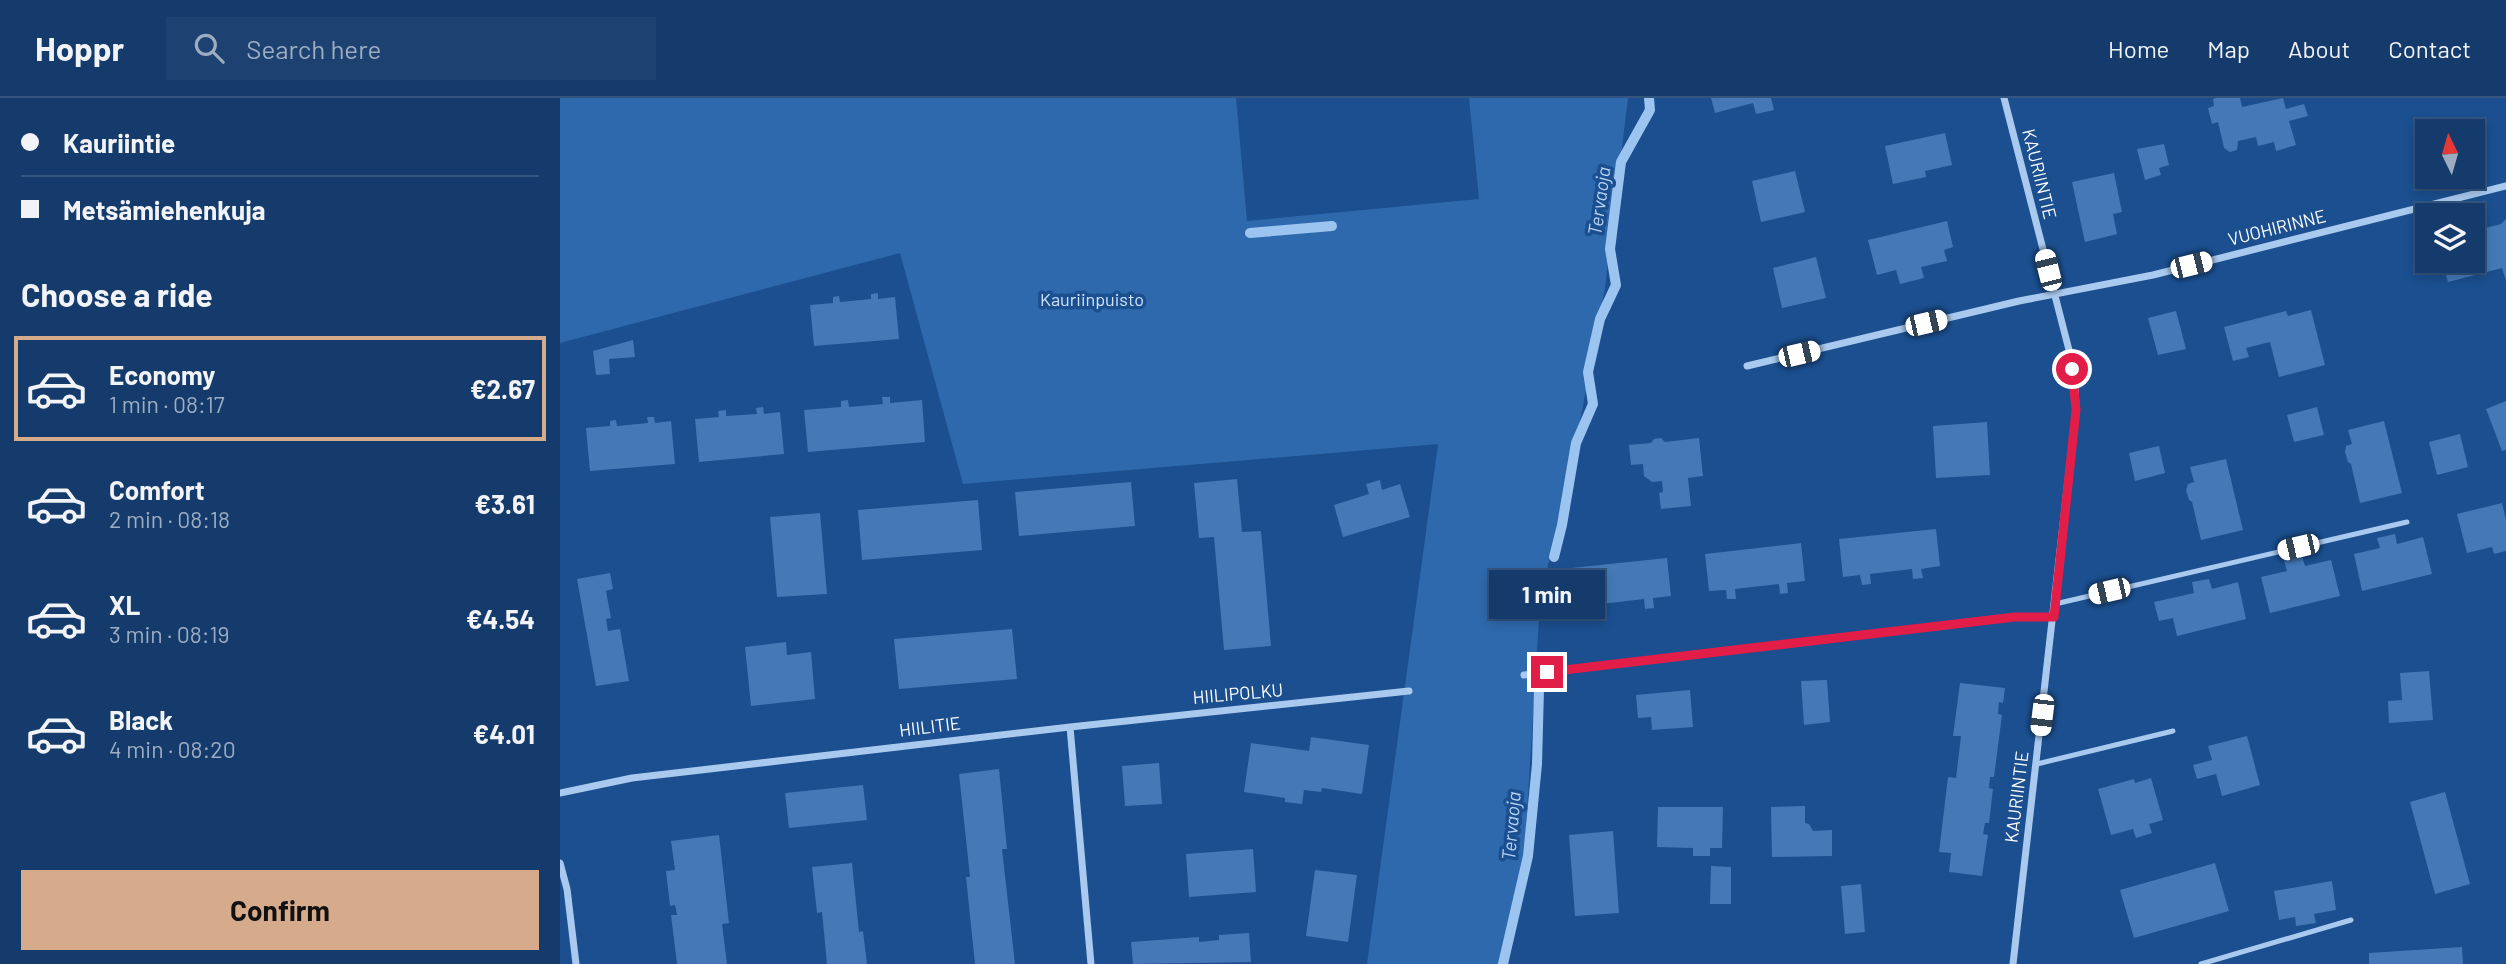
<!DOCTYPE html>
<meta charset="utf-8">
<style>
:root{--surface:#143b6b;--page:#1d4271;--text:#f1f3f6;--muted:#9dadc1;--line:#33557e;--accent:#d6ab8b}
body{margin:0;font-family:Barlow,sans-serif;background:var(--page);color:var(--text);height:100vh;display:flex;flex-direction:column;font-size:26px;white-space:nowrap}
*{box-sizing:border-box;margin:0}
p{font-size:23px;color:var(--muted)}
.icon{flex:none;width:38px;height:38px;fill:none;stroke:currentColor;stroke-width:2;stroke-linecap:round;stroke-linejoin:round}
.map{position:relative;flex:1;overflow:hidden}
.side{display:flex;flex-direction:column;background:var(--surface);width:560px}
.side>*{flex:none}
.hud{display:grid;align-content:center;height:154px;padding:0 21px;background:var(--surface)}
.needle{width:46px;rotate:355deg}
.tools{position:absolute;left:1855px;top:21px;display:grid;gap:14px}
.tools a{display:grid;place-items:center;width:70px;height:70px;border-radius:0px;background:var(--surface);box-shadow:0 4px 10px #0003,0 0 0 2px var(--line);font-size:35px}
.end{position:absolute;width:32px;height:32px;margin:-16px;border:9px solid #e11d48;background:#fff;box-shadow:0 0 0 4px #fff}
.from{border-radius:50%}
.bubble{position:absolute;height:49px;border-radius:0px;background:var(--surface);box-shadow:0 4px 10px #0003,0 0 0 2px var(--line);font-size:23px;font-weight:700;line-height:49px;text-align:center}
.car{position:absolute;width:21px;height:42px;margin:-21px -10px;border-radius:9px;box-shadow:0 0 5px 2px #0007;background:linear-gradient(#fff 24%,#345 0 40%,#fff 0 76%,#345 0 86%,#fff 0)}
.hud b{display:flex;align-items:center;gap:24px;height:66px;font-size:26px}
.hud b+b{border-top:2px solid var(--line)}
.hud i{width:18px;height:18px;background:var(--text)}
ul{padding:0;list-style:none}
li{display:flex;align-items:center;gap:21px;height:105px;margin:0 14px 10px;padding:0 7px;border:4px solid transparent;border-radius:0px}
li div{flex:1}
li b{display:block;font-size:26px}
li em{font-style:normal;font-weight:700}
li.current{border-color:var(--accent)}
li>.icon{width:63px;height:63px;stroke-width:1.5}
h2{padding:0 21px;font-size:32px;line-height:84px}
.cta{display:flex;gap:14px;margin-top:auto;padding:14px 21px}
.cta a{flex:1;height:80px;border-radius:0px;background:var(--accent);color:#111;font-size:28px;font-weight:700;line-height:80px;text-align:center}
header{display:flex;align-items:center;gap:42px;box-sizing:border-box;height:98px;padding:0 35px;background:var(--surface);border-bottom:2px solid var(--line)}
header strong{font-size:33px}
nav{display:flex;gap:38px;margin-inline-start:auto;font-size:24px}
.search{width:490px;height:63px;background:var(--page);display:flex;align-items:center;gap:18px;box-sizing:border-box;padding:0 24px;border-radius:0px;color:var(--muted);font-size:26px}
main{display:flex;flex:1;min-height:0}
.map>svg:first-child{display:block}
</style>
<header>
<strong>Hoppr</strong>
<div class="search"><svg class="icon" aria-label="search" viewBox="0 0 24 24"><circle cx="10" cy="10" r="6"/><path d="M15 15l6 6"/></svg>Search here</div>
<nav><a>Home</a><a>Map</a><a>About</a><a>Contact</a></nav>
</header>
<main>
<section class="side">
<div class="hud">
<b><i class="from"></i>Kauriintie</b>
<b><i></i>Metsämiehenkuja</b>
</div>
<h2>Choose a ride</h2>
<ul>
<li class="current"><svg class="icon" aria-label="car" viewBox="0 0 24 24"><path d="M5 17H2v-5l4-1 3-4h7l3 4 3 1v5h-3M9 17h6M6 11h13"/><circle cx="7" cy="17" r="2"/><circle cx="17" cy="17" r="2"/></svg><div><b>Economy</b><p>1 min · 08:17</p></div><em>€2.67</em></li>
<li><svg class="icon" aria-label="car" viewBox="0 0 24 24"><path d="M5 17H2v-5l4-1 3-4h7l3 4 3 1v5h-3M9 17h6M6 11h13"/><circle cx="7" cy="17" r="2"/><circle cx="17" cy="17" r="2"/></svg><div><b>Comfort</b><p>2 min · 08:18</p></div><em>€3.61</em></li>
<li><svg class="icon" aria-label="car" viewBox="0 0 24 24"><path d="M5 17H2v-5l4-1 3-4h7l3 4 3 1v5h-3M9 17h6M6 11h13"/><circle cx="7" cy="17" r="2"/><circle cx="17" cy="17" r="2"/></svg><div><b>XL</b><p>3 min · 08:19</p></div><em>€4.54</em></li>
<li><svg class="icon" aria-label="car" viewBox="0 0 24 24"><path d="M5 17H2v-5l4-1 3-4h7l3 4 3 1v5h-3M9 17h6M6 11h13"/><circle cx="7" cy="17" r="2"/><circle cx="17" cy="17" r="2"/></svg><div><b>Black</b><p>4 min · 08:20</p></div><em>€4.01</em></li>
</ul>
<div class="cta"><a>Confirm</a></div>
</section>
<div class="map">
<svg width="1946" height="866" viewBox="0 0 1946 866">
<rect width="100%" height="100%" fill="#1b4f8f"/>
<path fill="#2e69ad" d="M0,0H676L687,123L919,101L909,0H1068L1045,190L1022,313L980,504L962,795L945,866H807L878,346L403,386L340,155L0,245Z"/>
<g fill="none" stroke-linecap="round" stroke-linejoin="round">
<path stroke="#9cc4f0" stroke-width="10" d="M690,135L772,128
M994,459L1002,427L1016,345L1033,306L1028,274L1040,221L1056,187L1050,151L1061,64L1090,12L1089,0
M943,866L968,758L977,666L979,591"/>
</g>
<path fill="#4478b7" d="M1151,0H1211L1214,12L1196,16L1193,5L1155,15Z
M1656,0H1680L1682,9L1723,0L1726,11L1744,6L1748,18L1729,23L1736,47L1716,53L1714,44L1698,48L1696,39L1678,43L1677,52L1670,54L1664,50L1658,24L1652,26L1648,10L1654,8L1653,1Z
M1385,35L1392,67L1365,73L1366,79L1333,86L1325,48Z
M1604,46L1609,67L1599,70L1601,77L1585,82L1577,51Z
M1235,73L1245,114L1201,124L1192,83Z
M1554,75L1562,114L1553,116L1557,136L1525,144L1512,84Z
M1946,121V183L1942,170L1888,184L1882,163H1913V133L1941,126Z
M1387,123L1393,149L1384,152L1387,163L1361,169L1364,180L1340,186L1336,172L1317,177L1308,142Z
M1256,159L1266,200L1222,210L1213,170Z
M318,195V201L335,199L339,241L254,248L250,207L273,205V199L279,198L280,204L311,201V196Z
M1751,212L1765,267L1719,279L1710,244L1686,250L1689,259L1673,263L1664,229L1726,213L1728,218Z
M1616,213L1626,251L1598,257L1588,220Z
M73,242L75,259L49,261L50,276L36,277L33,253Z
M322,299H330V305L362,302L365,344L248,354L244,312L281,309V303L288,302L289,309L323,306Z
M1946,303V352L1942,353L1926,311Z
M203,309L204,316L220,314L224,356L139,364L135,321L159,319L158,313L166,312V318L197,316L196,310Z
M1757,309L1764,337L1734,344L1727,317Z
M87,319H94L95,325L111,323L115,366L30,373L26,330L50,328V323L56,322L57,328L88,325Z
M1824,323L1842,395L1800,405L1791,366L1788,364L1785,354L1786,348L1792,346L1788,332Z
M1427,324L1430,377L1376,380L1373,328Z
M1900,336L1908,369L1877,377L1869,344Z
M1101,340L1105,344L1139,340L1143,378L1128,380L1131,408L1101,411L1099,395L1103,394L1102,383L1092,384L1084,378L1083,366L1071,367L1069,347L1091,345L1094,341Z
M1599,348L1605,375L1575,383L1569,355Z
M1666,361L1683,432L1641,442L1632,404L1629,402L1626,392L1628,386L1634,384L1630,369Z
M677,381L682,434L701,433L711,548L664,552L654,439L639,440L634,385Z
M820,382L822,392L840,386L850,419L783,439L774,407L809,396L806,386Z
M571,384L575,428L459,438L455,394Z
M418,402L422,452L302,462L298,412Z
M1942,405L1946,422V453L1934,456L1932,449L1907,455L1897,416Z
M260,415L267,496L217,499L210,419Z
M1376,431L1380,468L1361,471L1363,480L1353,481L1352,471L1310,476L1311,486L1302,487L1300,477L1283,479L1279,441Z
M1835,436L1837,446L1863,439L1872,476L1802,493L1794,456L1820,450L1817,440Z
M1241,445L1245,483L1227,485L1228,495L1220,496L1219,486L1175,491L1176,501H1167L1166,492L1149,493L1145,456Z
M1742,458L1745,468L1771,462L1780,498L1710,515L1701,479L1727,473L1724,462Z
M1107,460L1111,498L1093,500L1094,510L1085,511L1084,501L1041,506L1042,516H1033L1032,507L1015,508L1011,470Z
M50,475L53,491L46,493L51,520L46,521L48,533L60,531L69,583L36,588L17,481Z
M1649,481L1652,491L1678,484L1686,521L1617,538L1613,520L1599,523L1594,504L1634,495L1632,484Z
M452,531L457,581L339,591L334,541Z
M226,544L227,557L251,554L255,601L191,608L185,549Z
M1869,573L1873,622L1829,625L1828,603L1842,602L1840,575Z
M1267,582L1270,624L1244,627L1241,583Z
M1400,585L1445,590L1443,605L1439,604L1438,616L1442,617L1434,679H1430L1429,690L1433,691L1429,725H1425L1423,736L1428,737L1422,778L1389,774L1391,755L1379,754L1388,679L1396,680L1401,638H1393Z
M1130,592L1133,629L1092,632L1091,619L1078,620L1076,597Z
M1687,638L1700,687L1662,698L1656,676L1637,681L1633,667L1652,662L1648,648Z
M751,639L809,647L802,696L762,690L761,694L744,692L742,706L725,704V700L684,694L691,645L749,653Z
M599,665L602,706L565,708L562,668Z
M439,671L447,751H442L455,866H415L406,779H410L399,676Z
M1591,680L1603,722L1589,726L1592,735L1576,740L1573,731L1551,737L1538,691L1574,681L1575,685Z
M303,687L307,722L229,730L225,695Z
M1885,694L1910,786L1875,796L1850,704Z
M1245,708V725L1249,726L1253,733L1272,732V758L1212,759L1211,709Z
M1098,709H1163L1162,750H1150V758H1133V750L1097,749Z
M1053,733L1059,815L1015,818L1009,737Z
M159,737L169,825L162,826L167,866H117L111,817H117L115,807L110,808L106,773L115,772L111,743Z
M693,751L696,794L629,799L626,756Z
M292,765L299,834L303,833L307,866H267L262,814L257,815L252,769Z
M1655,765L1669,813L1574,840L1560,792Z
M1151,768L1171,769V806H1150Z
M755,772L797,777L788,844L746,838Z
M1772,783L1776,812L1754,816L1756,825L1736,828L1735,819L1719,822L1714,793Z
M1301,786L1305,834L1285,836L1281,788Z
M689,835L691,864L573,866L571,844L639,839V844L659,842V837Z
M1902,849L1903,866H1809V855Z"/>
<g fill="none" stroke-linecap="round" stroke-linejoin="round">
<path stroke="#a9c9ee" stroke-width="5" d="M1495,506L1847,424
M1477,666L1613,633
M1641,866L1791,822"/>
<path stroke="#a9c9ee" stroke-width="7" d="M1444,0L1509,252L1515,290L1516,312L1453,866
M1187,268L1459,203L1593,177L1946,88
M964,577L1455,519H1494
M510,629L849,593
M0,695L72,680L510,629L531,866
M0,765L7,791L16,866"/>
</g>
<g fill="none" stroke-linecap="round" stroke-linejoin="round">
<path stroke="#e11d48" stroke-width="9" d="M987,574L1455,519H1494L1516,312L1512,271"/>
</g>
<g text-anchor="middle" stroke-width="7" stroke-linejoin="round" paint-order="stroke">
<g font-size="18" fill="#fff" stroke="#1b4f8f">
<text transform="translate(1479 76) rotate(76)" y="6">KAURIINTIE</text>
<text transform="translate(1717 130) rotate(-14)" y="6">VUOHIRINNE</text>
<text transform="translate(678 596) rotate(-5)" y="6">HIILIPOLKU</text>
<text transform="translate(370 629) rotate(-7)" y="6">HIILITIE</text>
<text transform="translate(1457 699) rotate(-83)" y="6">KAURIINTIE</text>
</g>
<g font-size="18" fill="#cfe3fa" stroke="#1b4f8f">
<text x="532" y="208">Kauriinpuisto</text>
</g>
<g font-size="19" font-style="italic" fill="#b5d3f5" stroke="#1b4f8f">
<text transform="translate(1039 103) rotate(-82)" y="7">Tervaoja</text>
<text transform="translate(951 728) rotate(-85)" y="7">Tervaoja</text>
</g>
</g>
</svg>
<div class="tools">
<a><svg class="needle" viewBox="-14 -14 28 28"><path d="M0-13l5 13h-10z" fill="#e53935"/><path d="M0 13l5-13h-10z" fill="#9dadc1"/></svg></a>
<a><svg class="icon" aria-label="layers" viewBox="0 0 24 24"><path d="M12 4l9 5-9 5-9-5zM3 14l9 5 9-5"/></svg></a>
</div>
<i class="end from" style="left:1512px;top:271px"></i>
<i class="end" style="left:987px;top:574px"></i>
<div class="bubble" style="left:929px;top:472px;width:116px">1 min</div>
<i class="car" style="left:1631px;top:167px;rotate:76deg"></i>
<i class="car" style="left:1488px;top:172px;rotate:346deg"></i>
<i class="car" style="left:1366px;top:225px;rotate:77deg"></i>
<i class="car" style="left:1239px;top:256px;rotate:77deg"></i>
<i class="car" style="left:1738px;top:449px;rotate:257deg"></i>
<i class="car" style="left:1549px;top:493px;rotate:257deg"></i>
<i class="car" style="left:1482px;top:617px;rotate:187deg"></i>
</div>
</main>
